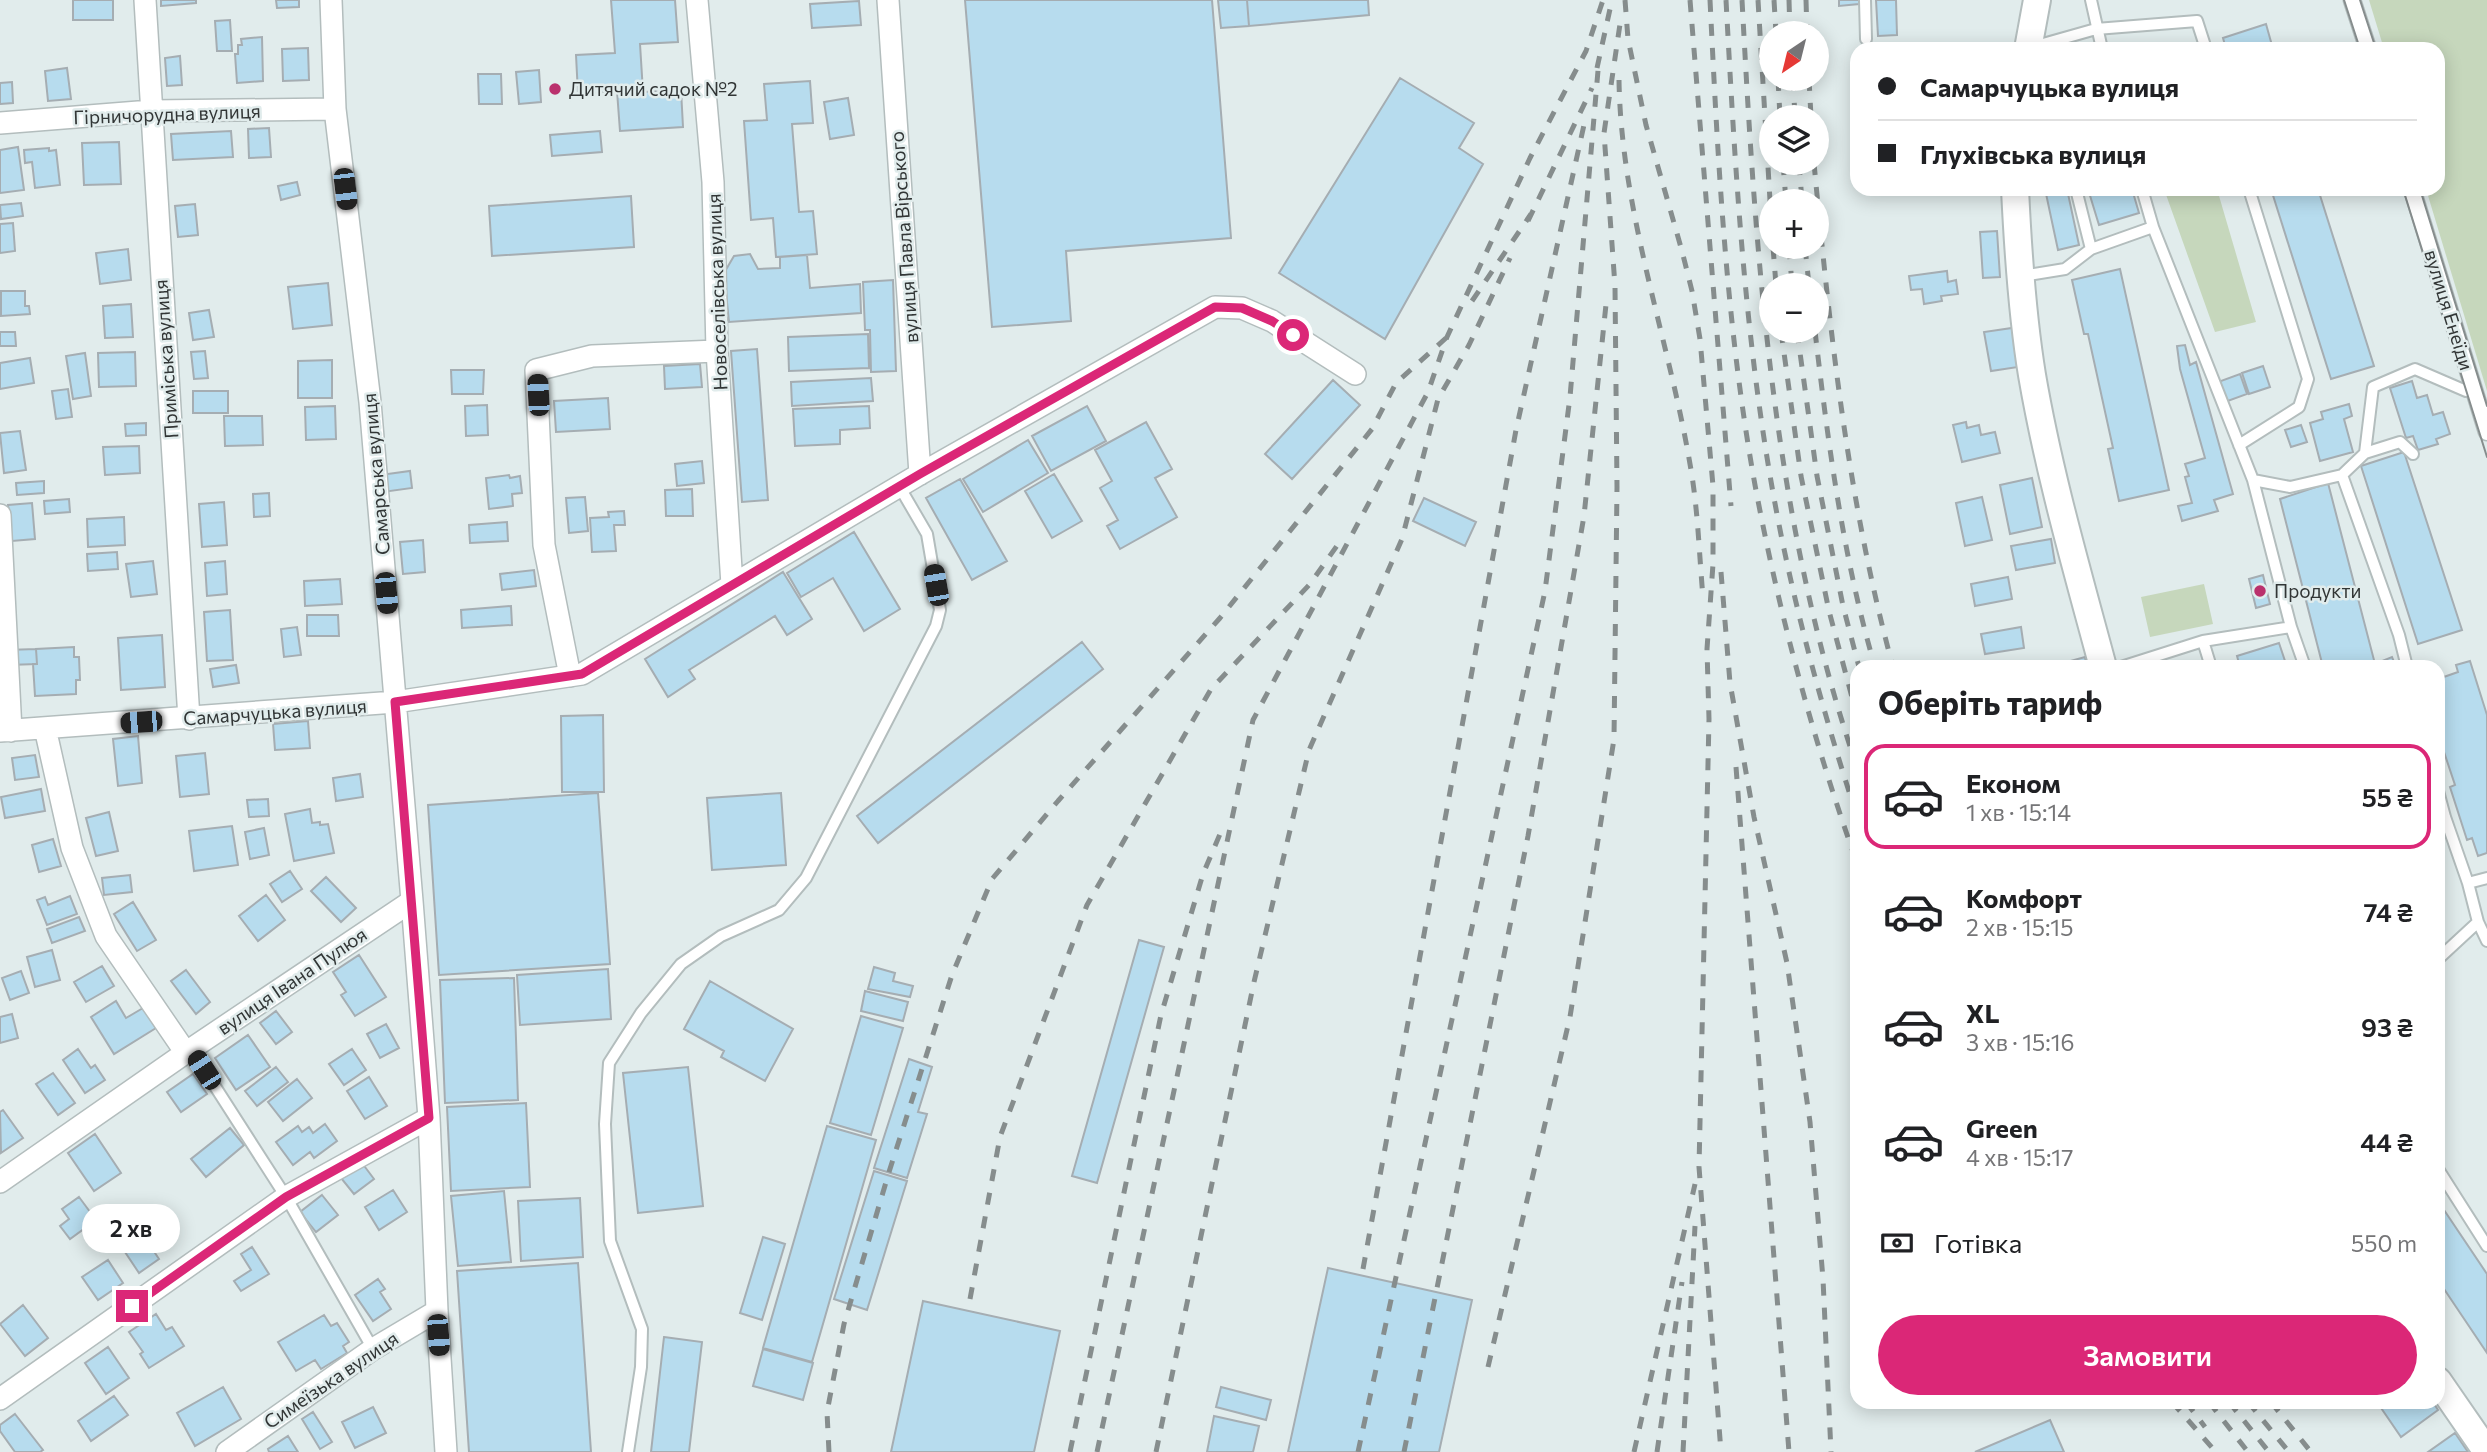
<!DOCTYPE html>
<html lang="uk">
<meta charset="utf-8">
<style>
:root{--surface:#fff;--page:#f2f2f2;--text:#202124;--muted:#757577;--line:#e0e0e0;--accent:#db2777}
body{margin:0;font-family:Commissioner,sans-serif;background:var(--page);color:var(--text);height:100vh;display:flex;flex-direction:column;font-size:26px;white-space:nowrap}
*{box-sizing:border-box;margin:0}
p{font-size:23px;color:var(--muted)}
.icon{flex:none;width:38px;height:38px;fill:none;stroke:currentColor;stroke-width:2;stroke-linecap:round;stroke-linejoin:round}
.map{position:relative;flex:1;overflow:hidden}
.drawer{position:absolute;left:1850px;top:660px;width:595px;height:749px;display:flex;flex-direction:column;background:var(--surface);border-radius:21px;box-shadow:0 4px 18px #0003}
.drawer>*{flex:none}
.banner{position:absolute;left:1850px;top:42px;width:595px;height:154px;border-radius:21px;box-shadow:0 4px 18px #0003;display:grid;align-content:center;height:154px;padding:0 28px;background:var(--surface)}
.needle{width:46px;rotate:215deg}
.controls{position:absolute;left:1759px;top:21px;display:grid;gap:14px}
.controls a{display:grid;place-items:center;width:70px;height:70px;border-radius:50%;background:var(--surface);box-shadow:0 4px 18px #0003;font-size:35px}
.end{position:absolute;width:32px;height:32px;margin:-16px;border:9px solid #db2777;background:#fff;box-shadow:0 0 0 4px #fff}
.from{border-radius:50%}
.bubble{position:absolute;height:49px;border-radius:24px;background:var(--surface);box-shadow:0 4px 18px #0003;font-size:23px;font-weight:600;line-height:49px;text-align:center}
.car{position:absolute;width:21px;height:42px;margin:-21px -10px;border-radius:9px;box-shadow:0 0 5px 2px #0007;background:linear-gradient(#222 24%,#8ab4d8 0 40%,#222 0 76%,#8ab4d8 0 86%,#222 0)}
.banner b{display:flex;align-items:center;gap:24px;height:66px;font-size:26px}
.banner b+b{border-top:2px solid var(--line)}
.banner i{width:18px;height:18px;background:var(--text)}
ul{padding:0;list-style:none}
li{display:flex;align-items:center;gap:21px;height:105px;margin:0 14px 10px;padding:0 14px;border:4px solid transparent;border-radius:21px}
li div{flex:1}
li b{display:block;font-size:26px}
li em{font-style:normal;font-weight:600}
li.selected{border-color:var(--accent)}
li>.icon{width:63px;height:63px;stroke-width:1.5}
h2{padding:0 28px;font-size:32px;line-height:84px}
.pay{display:flex;align-items:center;gap:18px;height:77px;padding:0 28px;font-size:26px}
.pay p{margin-inline-start:auto}
.action{display:flex;gap:14px;margin-top:auto;padding:14px 28px}
.action a{flex:1;height:80px;border-radius:42px;background:var(--accent);color:#fff;font-size:28px;font-weight:600;line-height:80px;text-align:center}
.map>svg:first-child{display:block}
</style>
<div class="map">
<svg width="2487" height="1452" viewBox="0 0 2487 1452">
<rect width="100%" height="100%" fill="#e1ecec"/>
<path fill="#c6d7bc" d="M2369,0H2487V391L2426,189H2438V49H2384Z
M2164,189H2217L2256,322L2215,332Z
M2204,584L2213,624L2150,637L2141,597Z"/>
<path fill="#b7dcee" stroke="#a5adb2" stroke-width="2" d="M73,0H113V20H73Z
M161,0H196V3L161,6Z
M276,0H299V7L277,8Z
M611,0H675L678,42L640,44L643,92L681,90L683,127L620,131L617,91L578,94L576,55L615,53Z
M965,0H1212L1231,238L1066,251L1071,321L992,327Z
M1218,0H1247L1249,26L1221,28Z
M1247,0H1368L1369,15L1249,26Z
M1839,0H1859V4L1839,6Z
M1876,0H1896L1897,35L1878,36Z
M859,1L861,25L812,28L810,4Z
M230,20L232,51H217L215,21Z
M2266,24L2273,49H2226L2223,38Z
M262,37L263,81L237,83L235,54H238V45H242L241,39Z
M308,48L309,80L283,81L282,49Z
M180,56L182,85L167,86L165,58Z
M67,68L71,99L48,101L45,71Z
M539,70L541,102L519,104L516,72Z
M478,74H501L502,104H479Z
M1400,78L1474,123L1459,148L1483,164L1385,339L1279,273Z
M810,81L813,123L792,124L799,212L813,211L817,254L776,257L773,218L751,220L744,121L767,120L764,84Z
M12,82L13,103L0,104V83Z
M848,98L854,135L830,139L824,102Z
M269,128L271,157L249,158L248,129Z
M231,131L233,157L173,160L171,134Z
M600,131L602,152L552,156L550,135Z
M119,142L121,184L84,185L82,143Z
M18,147L24,190L0,193V150Z
M49,148V151L56,150L60,185L35,188L32,162L25,163L24,150Z
M297,182L300,195L281,200L278,186Z
M2045,189H2067L2079,245L2058,250Z
M2088,189H2132L2139,213L2099,225Z
M2271,189H2318L2374,366L2331,379Z
M631,196L634,247L492,256L489,206Z
M21,203L23,216L1,219L0,205Z
M195,204L198,235L178,237L175,206Z
M13,223L15,251L0,253V224Z
M1997,231L2000,277L1983,278L1980,232Z
M128,249L131,280L100,284L96,253Z
M750,254L758,269L780,268V257L807,255L810,288L860,284L861,313L729,322L724,273L734,256Z
M2120,269L2169,490L2119,501L2108,449L2113,448L2088,334H2084L2072,280Z
M1947,271L1948,282L1956,280L1958,294L1941,296L1942,301L1924,304L1922,289L1911,290L1909,276Z
M893,280L896,371L871,372L870,330H865L863,282Z
M328,283L332,325L293,329L288,287Z
M1,291H25V306H29L30,314L1,316Z
M131,304L133,337L105,338L103,306Z
M209,310L214,337L193,340L189,313Z
M2012,328L2018,367L1991,371L1984,332Z
M0,332H15L16,346H0Z
M868,334L869,368L789,371L788,337Z
M2185,345L2190,365L2196,362L2233,494L2214,500L2218,511L2182,521L2178,506L2192,503L2185,477L2189,476L2185,464L2205,458L2180,369L2177,346Z
M757,349L768,500L742,502L731,351Z
M205,351L208,378L194,379L191,352Z
M135,352L136,386L99,387L98,353Z
M85,353L91,396L73,399L66,356Z
M30,358L34,383L0,389V363Z
M332,360V398H298V361Z
M700,364L702,387L665,389L664,366Z
M2263,366L2270,387L2249,394L2242,373Z
M451,370H484L483,394H452Z
M2240,374L2247,394L2225,402L2218,382Z
M871,378L873,401L792,406L791,382Z
M1333,380L1360,405L1292,479L1265,454Z
M2412,381L2417,398L2427,395L2433,415L2443,412L2450,434L2436,439L2438,444L2418,450L2413,436L2406,438L2390,388Z
M68,389L72,417L56,419L52,391Z
M193,391H228V413H193Z
M608,398L610,429L556,432L554,401Z
M2349,404L2352,416L2344,419L2353,452L2320,461L2310,423L2323,419L2321,412Z
M487,405L488,435L466,436L465,406Z
M335,406L336,439L306,440L305,407Z
M869,406L870,428L840,430V444L795,446L793,409Z
M1087,406L1106,441L1051,471L1032,436Z
M224,416H262L263,445L225,446Z
M1146,422L1172,469L1155,478L1177,517L1120,549L1107,526L1118,520L1100,488L1112,481L1095,450Z
M1966,422L1967,428L1979,425L1981,435L1995,432L2000,453L1962,462L1953,425Z
M146,423V435L126,436L125,424Z
M2301,425L2307,442L2291,447L2285,430Z
M20,431L26,470L4,473L0,433Z
M1028,440L1048,473L983,512L963,479Z
M139,446L140,473L105,475L103,447Z
M2404,452L2462,630L2418,644L2361,466Z
M702,461L704,483L677,486L675,464Z
M410,471L412,488L383,492L380,475Z
M1054,474L1082,521L1052,538L1025,491Z
M509,475L510,478L520,476L522,493L512,494L513,506L489,509L486,478Z
M2032,478L2042,527L2010,534L2000,485Z
M960,479L1007,561L972,580L926,498Z
M44,481V493L17,495L16,483Z
M2328,483L2375,664L2392,657L2396,667H2323L2280,499Z
M692,489L693,516H666L665,490Z
M269,493L270,516L254,517L253,494Z
M585,497L588,531L569,533L566,498Z
M1982,497L1992,540L1965,546L1956,503Z
M1424,498L1476,522L1465,546L1413,521Z
M69,499L70,512L45,514L44,501Z
M224,502L227,545L202,547L199,504Z
M32,503L35,539L12,541L8,505Z
M624,511L625,525H614L616,551L592,552L590,518L609,517L608,512Z
M124,517L125,545L88,547L87,519Z
M507,522L508,541L470,543L469,525Z
M854,532L900,609L864,631L833,578L801,597L787,573Z
M2051,539L2055,563L2016,570L2011,546Z
M423,540L425,572L403,574L400,542Z
M117,552L118,569L88,571L87,554Z
M153,561L157,594L131,597L126,564Z
M225,561L227,594L207,596L205,563Z
M534,570L536,586L502,590L500,574Z
M783,572L812,619L787,635L775,616L689,670L695,679L668,697L645,659Z
M2263,575L2270,604L2256,608L2249,579Z
M2008,577L2012,599L1975,606L1971,584Z
M340,579L342,604L305,606L304,581Z
M511,606L512,625L462,628L461,610Z
M230,610L233,660L207,661L204,612Z
M307,615H338L339,636H307Z
M297,627L301,655L284,657L281,629Z
M2021,627L2024,648L1985,654L1981,634Z
M162,635L165,687L121,690L118,638Z
M1082,642L1103,669L878,843L857,816Z
M2279,643L2287,667H2240L2237,656Z
M74,647V657H79L80,680H76V694L35,696L33,664H37L36,649Z
M36,649L37,664L8,665L7,650Z
M2085,657L2087,667H2068L2067,662Z
M2470,661L2487,715V853L2478,856L2472,838L2467,840L2450,787L2455,785L2444,752L2439,754L2438,750V679L2458,672L2456,665Z
M236,665L239,683L213,687L210,669Z
M603,715L604,792H562L561,716Z
M308,721L310,748L275,750L273,724Z
M138,736L142,783L118,786L113,739Z
M205,753L209,794L180,797L176,756Z
M35,755L39,777L15,780L12,758Z
M360,774L363,797L336,801L333,778Z
M41,789L45,811L5,818L1,797Z
M598,793L610,964L439,975L428,805Z
M781,793L786,865L712,870L707,798Z
M268,799L269,816L249,817L247,800Z
M310,809L312,823L320,822V825L328,824L334,853L294,861L285,814Z
M109,812L118,851L96,856L86,818Z
M232,826L238,865L194,871L189,831Z
M264,828L269,855L250,859L245,832Z
M53,839L61,866L39,872L32,845Z
M290,871L302,889L282,902L270,884Z
M130,875L132,892L104,895L102,878Z
M326,877L356,908L341,922L311,891Z
M266,895L285,920L258,941L239,916Z
M70,896L77,914L47,925L37,900L45,897L48,905Z
M133,902L156,940L137,951L114,914Z
M79,917L85,931L52,943L47,929Z
M1139,940L1164,947L1097,1183L1072,1176Z
M52,950L60,980L35,987L27,957Z
M359,955L386,997L355,1016L341,995L346,992L333,972Z
M102,966L114,986L86,1002L74,982Z
M874,967L895,973L893,981L913,986L910,997L868,989Z
M608,969L611,1019L520,1025L517,975Z
M186,970L210,1002L196,1014L171,981Z
M21,971L29,993L10,1000L2,978Z
M514,978L518,1100L445,1103L440,980Z
M710,981L793,1029L765,1081L721,1057L724,1051L684,1029Z
M865,991L908,1002L903,1021L861,1011Z
M116,1001L126,1018L143,1008L156,1028L114,1054L91,1017Z
M276,1011L292,1032L276,1044L260,1023Z
M12,1014L18,1038L0,1043V1017Z
M861,1016L903,1028L871,1135L830,1123Z
M386,1024L399,1048L380,1058L367,1034Z
M248,1035L270,1067L236,1090L215,1058Z
M78,1049L91,1068L95,1065L105,1080L85,1093L63,1060Z
M352,1049L366,1070L344,1085L329,1064Z
M909,1059L932,1067L918,1112L927,1114L907,1178L874,1168Z
M276,1067L288,1082L257,1106L245,1091Z
M688,1067L703,1206L638,1213L623,1073Z
M53,1073L75,1103L58,1115L36,1084Z
M193,1074L207,1094L181,1112L167,1092Z
M369,1077L387,1106L365,1119L347,1091Z
M297,1079L312,1098L283,1121L268,1102Z
M526,1103L530,1187L451,1191L447,1107Z
M3,1110L23,1138L1,1153L0,1112Z
M325,1124L337,1141L314,1158L310,1152L293,1165L276,1142L298,1126L302,1132L309,1127L313,1133Z
M827,1126L876,1140L812,1362L763,1348Z
M230,1128L244,1145L206,1177L191,1159Z
M95,1134L121,1173L94,1191L68,1153Z
M362,1163L374,1179L354,1194L341,1178Z
M874,1171L907,1181L867,1310L834,1299Z
M393,1190L407,1212L379,1230L365,1207Z
M504,1191L511,1262L458,1266L451,1196Z
M322,1195L338,1215L316,1232L300,1212Z
M79,1197L96,1220L70,1239L60,1226L69,1219L62,1209Z
M580,1198L583,1257L521,1261L518,1201Z
M2438,1201L2487,1274V1353L2438,1280Z
M139,1229L159,1259L139,1273L119,1243Z
M763,1237L785,1244L762,1320L740,1313Z
M252,1247L269,1274L241,1291L234,1281L251,1270L241,1254Z
M108,1260L123,1283L98,1300L82,1277Z
M578,1263L591,1452H469L457,1271Z
M1328,1268L1472,1300L1439,1452H1288Z
M378,1279L385,1289L380,1292L391,1309L373,1321L355,1295Z
M923,1301L1060,1331L1034,1452H891Z
M23,1305L48,1338L25,1356L0,1324Z
M156,1314L166,1330L172,1327L184,1346L149,1368L140,1354L143,1352L129,1332Z
M324,1315L331,1326L337,1323L349,1342L343,1346L347,1353L321,1369L315,1360L296,1371L278,1342Z
M664,1337L702,1342L689,1452H651Z
M108,1347L129,1378L106,1394L85,1363Z
M763,1349L813,1363L803,1400L753,1386Z
M223,1387L241,1419L195,1446L177,1413Z
M1221,1387L1271,1400L1266,1420L1216,1407Z
M114,1396L128,1415L91,1441L78,1421Z
M2377,1402H2433L2438,1410L2401,1437Z
M373,1407L386,1433L355,1448L342,1422Z
M313,1412L332,1442L320,1449L302,1419Z
M15,1414L43,1450L40,1452H15L0,1431V1425Z
M1214,1416L1259,1426L1253,1452H1207Z
M2050,1420L2064,1452H1975Z
M2455,1433L2468,1452H2428Z
M288,1436L298,1452H269L268,1449Z"/>
<g fill="none" stroke-linecap="round" stroke-linejoin="round">
<defs>
<path id="service" d="M1865,0L1866,39
M2091,0L2102,49
M2029,48L2096,29L2197,21L2206,49
M2076,189L2091,249
M2142,189L2153,227
M2022,276L2065,269L2091,249L2153,227L2253,480
M2239,445L2299,407L2308,379L2249,189
M2365,453L2373,387L2415,369L2466,391L2474,389
M2291,627L2253,480L2290,487L2342,475
M2121,667L2203,641
M2211,667L2203,641L2291,627L2305,667
M2407,667L2399,635L2342,475L2365,453L2400,442L2413,454
M2438,791L2445,817L2468,883L2487,878
M2468,883L2478,922
M2438,959L2478,922L2487,941
M191,1049L286,1197L373,1349
M2438,1169L2487,1246
M628,1452L641,1367L642,1329L610,1241L605,1124L609,1063L641,1013L681,964L721,936L779,910L806,878L936,626L940,610L927,534L899,486"/>
<path id="pedestrian" d="M2352,0L2368,49
M2412,189L2487,432"/>
<path id="minor" d="M145,0L189,719
M331,0L335,109L370,402L412,901L429,1118L437,1311L446,1452
M697,0L713,182L717,351L732,585
M888,0L920,474
M0,123L151,111L335,109
M0,515L11,731
M570,676L544,545L536,370L592,356L717,351
M45,728L72,848L106,936L186,1053
M0,731L395,702L582,674L920,474L1215,307L1242,308L1272,321L1355,374
M0,1182L191,1049L412,901
M0,1399L286,1197L429,1118
M227,1452L373,1349L437,1311"/>
<path id="tertiary" d="M2028,49L2037,0
M2015,189C2018,252 2022,314 2032,375C2049,474 2077,570 2103,667
M2438,1381L2487,1452"/>
</defs>
<use href="#service" stroke="#b3bdbd" stroke-width="14"/>
<use href="#pedestrian" stroke="#b3bdbd" stroke-width="19"/>
<use href="#minor" stroke="#b3bdbd" stroke-width="24"/>
<use href="#tertiary" stroke="#b3bdbd" stroke-width="30"/>
<use href="#service" stroke="#fff" stroke-width="10"/>
<use href="#pedestrian" stroke="#fff" stroke-width="16"/>
<use href="#minor" stroke="#fff" stroke-width="21"/>
<use href="#tertiary" stroke="#fff" stroke-width="26"/>
<path stroke="#868d8d" stroke-width="2" d="M2344,0L2360,49
M2360,0L2376,49
M2403,189L2487,457
M2420,189L2487,406"/>
<path stroke="#868d8d" stroke-width="5" stroke-dasharray="12 12" stroke-linecap="butt" d="M1625,0L1628,39L1646,125L1682,251L1692,291L1700,339L1713,486V564L1707,649L1709,719L1699,1167L1721,1452
M1690,0L1731,506
M1710,0C1718,162 1726,325 1755,485C1779,613 1813,740 1857,863
M1726,0C1736,184 1746,369 1784,549C1803,639 1828,728 1857,816
M1742,0C1756,259 1772,520 1857,767
M1758,0L1771,217
M1774,0L1776,33
M1789,0L1790,33
M1806,0L1807,33
M1597,68L1612,0
M1778,79L1780,117
M1793,79L1795,117
M1809,79L1811,117
M1619,80C1621,211 1668,336 1690,464C1698,508 1699,553 1703,597
M1783,163L1786,201
M1799,163L1802,201
M1814,163C1830,333 1848,502 1893,667
M1528,221L1592,88
M1773,247L1776,285
M1789,247L1792,285
M1805,247L1809,285
M1472,301L1531,214
M1781,331L1801,476L1829,611L1857,716
M1797,331L1817,476L1843,606L1859,667
M1815,331C1828,443 1843,558 1875,667
M1721,572L1730,683L1754,817L1787,963L1810,1122L1823,1279L1831,1452
M1736,767L1789,1452
M1363,1269L1516,430L1586,116
M970,1299L1000,1137L1087,905L1211,689L1310,584L1341,540
M1488,1367L1570,1017L1614,739L1617,487L1615,286L1604,133L1620,24
M2172,1402L2216,1452
M2186,1402L2205,1427
M2209,1402L2248,1452
M2229,1402L2269,1452
M2248,1402L2289,1452
M2271,1402L2311,1452
M829,1452L827,1412L844,1324L889,1172L952,975L992,879L1058,801L1220,618L1372,429L1396,383L1446,338
M1070,1452L1161,1015L1203,874L1223,827
M1097,1452L1253,720L1428,392L1447,337L1530,158L1586,51L1603,0
M1156,1452L1254,982L1309,750L1402,539L1438,399L1469,345L1510,258
M1358,1452L1545,591L1570,397L1599,59
M1404,1452L1528,836L1584,516L1607,295
M1634,1452L1695,1184
M1657,1452L1682,1282
M1683,1452L1695,1226"/>
</g>
<g fill="none" stroke-linecap="round" stroke-linejoin="round">
<path stroke="#db2777" stroke-width="9" d="M132,1306L286,1197L429,1118L395,702L582,674L920,474L1215,307L1242,308L1272,321L1293,335"/>
</g>
<g fill="#ba316d" stroke="#e1ecec" stroke-width="2.5">
<circle cx="555" cy="89" r="7"/>
<circle cx="2260" cy="591" r="7"/>
</g>
<g text-anchor="middle" stroke-width="5" stroke-linejoin="round" paint-order="stroke">
<g font-size="19" fill="#323636" stroke="#e1ecec" text-anchor="start">
<text x="569" y="96">Дитячий садок №2</text>
<text x="2274" y="598">Продукти</text>
</g>
<g font-size="19" fill="#323636" stroke="#e1ecec">
<text transform="translate(167 114) rotate(-2)" y="7">Гірничорудна вулиця</text>
<text transform="translate(904 237) rotate(-94)" y="7">вулиця Павла Вірського</text>
<text transform="translate(717 292) rotate(-92)" y="7">Новоселівська вулиця</text>
<text transform="translate(2449 310) rotate(73)" y="7">вулиця Енеїди</text>
<text transform="translate(166 359) rotate(-94)" y="7">Приміська вулиця</text>
<text transform="translate(376 474) rotate(-95)" y="7">Самарська вулиця</text>
<text transform="translate(275 712) rotate(-4)" y="7">Самарчуцька вулиця</text>
<text transform="translate(292 981) rotate(-34)" y="7">вулиця Івана Пулюя</text>
<text transform="translate(331 1380) rotate(-34)" y="7">Симеїзька вулиця</text>
</g>
</g>
</svg>
<div class="controls">
<a><svg class="needle" viewBox="-14 -14 28 28"><path d="M0-13l5 13h-10z" fill="#e53935"/><path d="M0 13l5-13h-10z" fill="#757577"/></svg></a>
<a><svg class="icon" aria-label="layers" viewBox="0 0 24 24"><path d="M12 4l9 5-9 5-9-5zM3 14l9 5 9-5"/></svg></a>
<a>+</a>
<a>−</a>
</div>
<i class="end from" style="left:1293px;top:335px"></i>
<i class="end" style="left:132px;top:1306px"></i>
<div class="bubble" style="left:82px;top:1204px;width:98px">2 хв</div>
<i class="car" style="left:345px;top:189px;rotate:173deg"></i>
<i class="car" style="left:538px;top:395px;rotate:357deg"></i>
<i class="car" style="left:936px;top:585px;rotate:350deg"></i>
<i class="car" style="left:386px;top:593px;rotate:175deg"></i>
<i class="car" style="left:141px;top:722px;rotate:266deg"></i>
<i class="car" style="left:204px;top:1070px;rotate:327deg"></i>
<i class="car" style="left:438px;top:1335px;rotate:176deg"></i>
<div class="banner">
<b><i class="from"></i>Самарчуцька вулиця</b>
<b><i></i>Глухівська вулиця</b>
</div>
<section class="drawer">
<h2>Оберіть тариф</h2>
<ul>
<li class="selected"><svg class="icon" aria-label="car" viewBox="0 0 24 24"><path d="M5 17H2v-5l4-1 3-4h7l3 4 3 1v5h-3M9 17h6M6 11h13"/><circle cx="7" cy="17" r="2"/><circle cx="17" cy="17" r="2"/></svg><div><b>Економ</b><p>1 хв · 15:14</p></div><em>55 ₴</em></li>
<li><svg class="icon" aria-label="car" viewBox="0 0 24 24"><path d="M5 17H2v-5l4-1 3-4h7l3 4 3 1v5h-3M9 17h6M6 11h13"/><circle cx="7" cy="17" r="2"/><circle cx="17" cy="17" r="2"/></svg><div><b>Комфорт</b><p>2 хв · 15:15</p></div><em>74 ₴</em></li>
<li><svg class="icon" aria-label="car" viewBox="0 0 24 24"><path d="M5 17H2v-5l4-1 3-4h7l3 4 3 1v5h-3M9 17h6M6 11h13"/><circle cx="7" cy="17" r="2"/><circle cx="17" cy="17" r="2"/></svg><div><b>XL</b><p>3 хв · 15:16</p></div><em>93 ₴</em></li>
<li><svg class="icon" aria-label="car" viewBox="0 0 24 24"><path d="M5 17H2v-5l4-1 3-4h7l3 4 3 1v5h-3M9 17h6M6 11h13"/><circle cx="7" cy="17" r="2"/><circle cx="17" cy="17" r="2"/></svg><div><b>Green</b><p>4 хв · 15:17</p></div><em>44 ₴</em></li>
</ul>
<div class="pay"><svg class="icon" aria-label="cash" viewBox="0 0 24 24"><path d="M3 7h18v10H3z"/><circle cx="12" cy="12" r="2"/></svg>Готівка<p>550 m</p></div>
<div class="action"><a>Замовити</a></div>
</section>
</div>
